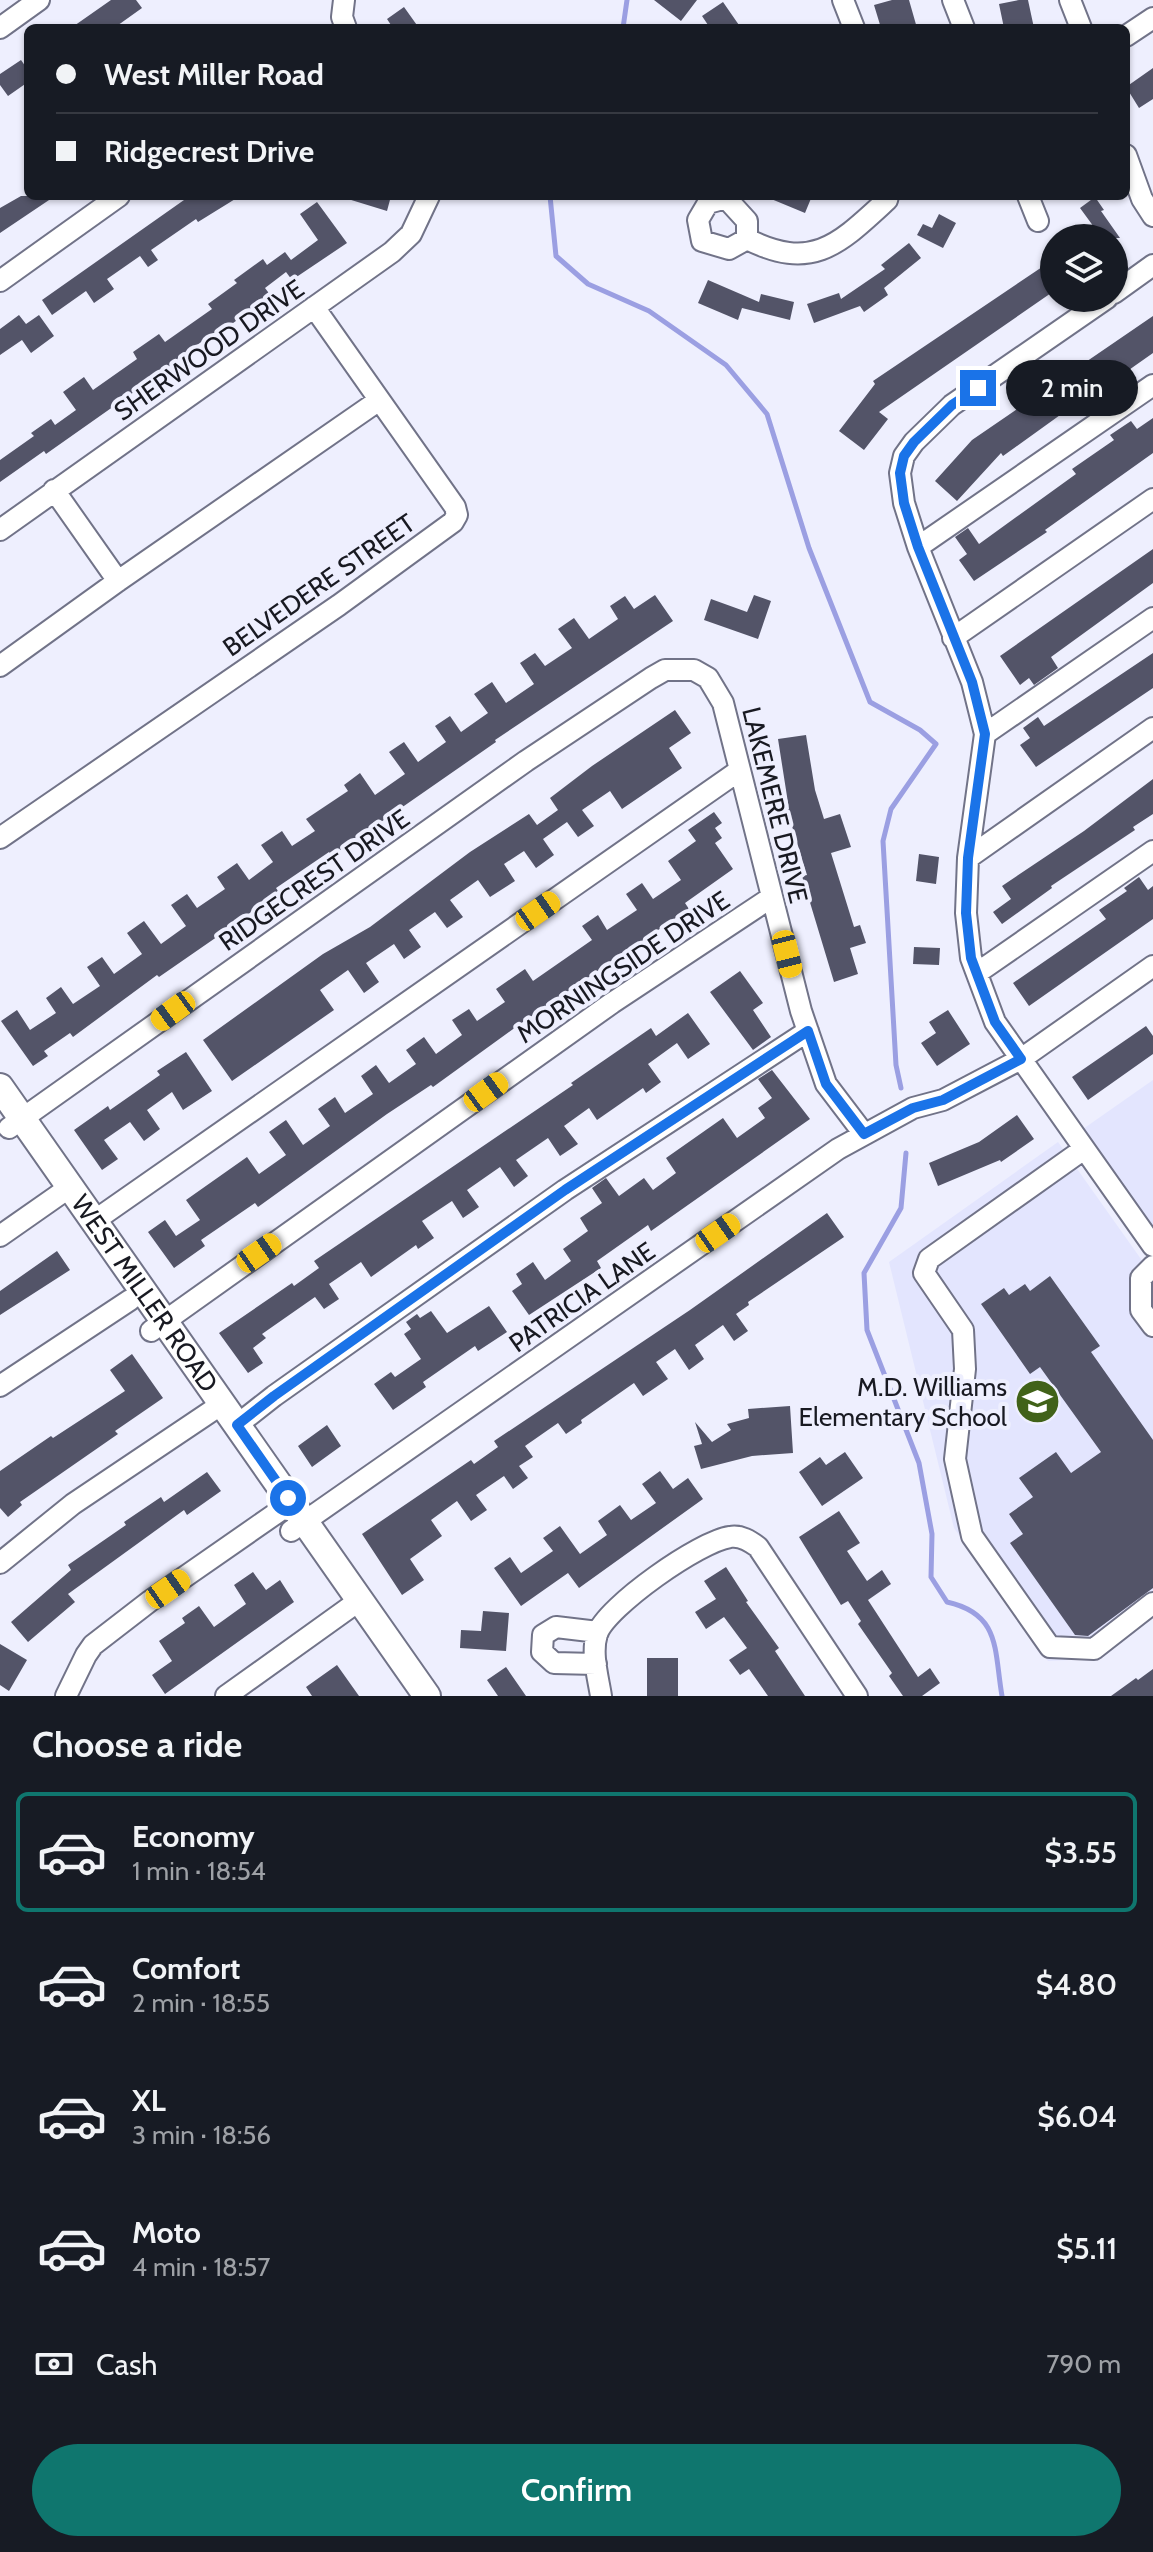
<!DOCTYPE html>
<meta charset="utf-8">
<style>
:root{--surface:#171b24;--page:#242831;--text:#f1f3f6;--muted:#9ea1a6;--line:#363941;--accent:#0f766e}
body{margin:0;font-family:Cabin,sans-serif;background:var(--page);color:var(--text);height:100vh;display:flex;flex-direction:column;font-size:30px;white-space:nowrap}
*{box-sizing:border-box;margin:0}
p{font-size:26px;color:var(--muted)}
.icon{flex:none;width:44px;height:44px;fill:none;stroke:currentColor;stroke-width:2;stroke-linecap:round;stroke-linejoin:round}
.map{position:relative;height:1696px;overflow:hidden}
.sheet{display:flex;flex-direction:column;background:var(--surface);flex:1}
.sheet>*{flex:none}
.top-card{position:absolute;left:24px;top:24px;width:1106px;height:176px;border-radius:12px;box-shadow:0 2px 6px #0004;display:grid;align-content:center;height:176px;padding:0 32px;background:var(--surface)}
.tools{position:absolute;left:1040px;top:224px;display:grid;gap:16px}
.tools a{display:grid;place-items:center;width:88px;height:88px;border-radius:50%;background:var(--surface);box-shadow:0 2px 6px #0004;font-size:40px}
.end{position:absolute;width:36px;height:36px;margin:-18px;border:10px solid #1a73e8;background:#fff;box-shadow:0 0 0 4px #fff}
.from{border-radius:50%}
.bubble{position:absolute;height:56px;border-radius:28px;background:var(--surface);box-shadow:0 2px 6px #0004;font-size:26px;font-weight:600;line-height:56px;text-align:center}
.car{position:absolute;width:24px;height:48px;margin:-24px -12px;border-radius:10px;box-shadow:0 0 6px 2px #0007;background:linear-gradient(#f5c518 24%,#345 0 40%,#f5c518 0 76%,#345 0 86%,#f5c518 0)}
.top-card b{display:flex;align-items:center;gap:28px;height:76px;font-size:30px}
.top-card b+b{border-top:2px solid var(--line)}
.top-card i{width:20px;height:20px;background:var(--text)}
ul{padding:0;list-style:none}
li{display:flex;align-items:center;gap:24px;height:120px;margin:0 16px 12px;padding:0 16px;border:4px solid transparent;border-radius:12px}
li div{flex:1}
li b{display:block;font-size:30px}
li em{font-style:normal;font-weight:600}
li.active{border-color:var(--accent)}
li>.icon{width:72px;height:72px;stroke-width:1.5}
h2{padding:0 32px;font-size:36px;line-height:96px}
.pay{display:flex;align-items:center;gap:20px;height:88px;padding:0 32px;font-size:30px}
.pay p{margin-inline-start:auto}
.action{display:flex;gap:16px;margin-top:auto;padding:16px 32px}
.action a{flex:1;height:92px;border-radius:48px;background:var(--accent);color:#fff;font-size:32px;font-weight:600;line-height:92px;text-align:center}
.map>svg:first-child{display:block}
</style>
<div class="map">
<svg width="1153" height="1696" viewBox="0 0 1153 1696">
<rect width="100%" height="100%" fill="#eeeffe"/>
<path fill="#e3e5fe" d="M1153,1080V1226L1083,1129Z
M1058,1142L1153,1276V1615L1090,1659L1048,1661L954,1528L889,1262Z"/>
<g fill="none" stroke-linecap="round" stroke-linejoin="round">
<path stroke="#9b9fe2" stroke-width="5" d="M623,28L627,0
M550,196L556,256L588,284L649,311L726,365L767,414L809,548L870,702L920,730L936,744L891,809L883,841L896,1065L901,1088
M906,1153L901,1208L864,1273L867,1330L919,1463L932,1534L931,1577L947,1602C1001,1614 994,1650 1002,1696"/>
</g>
<path fill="#535468" d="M111,0H136L142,8L114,28H71Z
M654,0H697L681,21Z
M892,0H909L917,28H881L874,5Z
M1019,0H1028L1034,28H1004L999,4Z
M723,2L741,28H710L702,16Z
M404,7L419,28H393L387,19Z
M21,60L28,70V82L8,96L0,85V74Z
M1153,68V99L1139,108L1126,87Z
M21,196H55L0,233V208Z
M181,196H240L198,222L196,219L151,250L158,260L148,267L140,256L107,279L114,289L94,303L86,291L52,315L42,300L184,200Z
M348,196H391L387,211L348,199Z
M764,196H812L805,213Z
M1095,197L1104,210L1101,211L1120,238H1102L1080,208Z
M317,202L347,243L292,280L286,272L265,288L271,296L226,328L224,326L177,359L178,361L46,454L44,451L0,482V460L34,436L31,433L51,419L55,425L76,410L63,392L84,377L93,390L137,359L133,352L159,334L165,342L212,309L208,304L237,283L234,280L263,259L267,265L285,252L291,260L318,240L300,214Z
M939,214L956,223L943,248L917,235L923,224L932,228Z
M909,243L921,258L884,288L888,295L864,312L860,306L814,323L807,304L839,293L841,299L885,269L881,265Z
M1054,259V291L879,412L888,419L864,450L839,431L875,384L873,381Z
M708,280L759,302L761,294L794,302L790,320L742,308L738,320L698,303Z
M19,315L26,324L39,315L54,336L31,353L22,340L0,355V329Z
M1153,316V353L1126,372L1124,369L1003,456L1001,453L957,501L935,481L972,440Z
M1153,418V453L1045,530L1047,532L974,581L959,560L967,554L955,537L968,528L979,544L1076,474L1072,469L1114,440L1110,435L1131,421L1137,429Z
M1153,549V583L1051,657L1058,668L1034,685L1029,678L1020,685L1000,656Z
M655,595L673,621L495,740L496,742L332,856L329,852L276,888L278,891L237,923L159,977L157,975L73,1037L70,1033L44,1051L48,1056L33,1066L1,1021L17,1010L30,1030L56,1013L46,998L61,987L73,1004L100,986L87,967L102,957L114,974L142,954L127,933L144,921L161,944L186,926L171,905L187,894L197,908L225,889L217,877L237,863L249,880L273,862L261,845L282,831L292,846L315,831L306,819L348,791L344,785L360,773L375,795L405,774L389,752L404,742L418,762L446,742L435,726L450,716L461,732L488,713L474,694L492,682L506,703L534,684L520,663L535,653L545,666L572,648L558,629L574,618L589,639L618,619L610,606L625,596L634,609Z
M754,595L771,601L758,639L704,620L711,599L747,612Z
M1153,653V688L1036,767L1020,745L1030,738L1023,728L1038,717L1044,726Z
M675,710L691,733L669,748L682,768L622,809L610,791L582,810L594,826L578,837L567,822L543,839L554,855L536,868L524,851L504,864L515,881L490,897L478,880L450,900L463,917L447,928L435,912L409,930L421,947L404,959L394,944L366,963L379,982L364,993L348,970L320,990L334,1010L232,1081L203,1040L323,954L370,927L470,852L529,814L537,825L558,810L550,798L592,766Z
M806,735L815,790L824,819L840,814L851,847L831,853L854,927L860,925L866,943L850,948L858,974L834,982L802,876L807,875L787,810L789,809L778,739Z
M1153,779V814L1133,827L1135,830L1051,886L1052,888L1002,924L993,912L1011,899L1002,886L1084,831Z
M714,812L722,823L715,828L722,838L715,843L733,869L685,903L689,909L520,1024L433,1087L431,1085L387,1114L258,1207L255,1203L201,1240L205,1246L174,1268L148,1232L165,1220L176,1236L200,1220L186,1200L247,1157L259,1174L286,1155L269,1132L286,1120L303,1145L330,1126L318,1109L335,1097L345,1113L373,1094L361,1076L376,1065L389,1083L416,1064L406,1050L424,1037L436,1054L462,1035L452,1020L469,1009L477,1021L505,1002L496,989L525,969L533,981L592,940L582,926L598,915L607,930L637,910L626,894L642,883L653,899L681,880L668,861L696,841L688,830Z
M919,854L939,857L936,884L916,881Z
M1139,877L1148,890L1153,886V919L1029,1006L1013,983L1106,919L1099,910L1127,891L1124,888Z
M914,947L940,948L939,965L913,964Z
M740,971L763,1003L753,1010L771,1037L753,1050L710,992Z
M948,1010L970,1044L937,1066L921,1043L936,1033L929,1022Z
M688,1013L710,1044L688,1059L677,1043L648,1064L661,1082L646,1093L643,1088L597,1120L589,1108L564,1126L578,1144L560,1156L548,1138L516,1160L528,1176L514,1187L500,1167L467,1190L479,1207L463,1218L452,1201L422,1221L434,1238L418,1249L416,1245L371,1277L361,1262L329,1284L339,1299L324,1309L315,1297L262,1334L266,1338L253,1348L263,1363L248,1373L219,1333L292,1283L294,1286L319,1268L314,1261L573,1085L571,1083L651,1028L656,1036Z
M1146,1026L1153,1036V1054L1088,1100L1072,1077Z
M186,1052L212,1091L183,1110L172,1092L147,1110L160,1129L144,1141L130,1122L104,1140L118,1159L102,1170L74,1130L108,1106L110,1110L160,1075L157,1071Z
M772,1070L810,1119L651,1231L648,1225L597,1261L601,1268L529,1315L512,1291L522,1284L516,1274L533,1262L545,1280L571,1261L563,1249L588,1231L580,1218L602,1203L592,1188L606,1178L619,1196L644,1178L653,1190L676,1173L666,1158L723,1118L737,1138L765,1118L758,1108L772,1098L758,1079Z
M1017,1115L1034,1139L1001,1162L1000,1160L938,1186L929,1163L979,1142Z
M827,1213L844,1237L748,1302L749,1305L736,1314L748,1331L734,1341L723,1325L695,1345L704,1359L689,1370L675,1349L656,1362L668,1379L643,1396L634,1383L581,1420L582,1423L566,1434L558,1423L525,1446L533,1457L519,1466L528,1478L513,1489L504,1476L476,1495L487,1510L471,1521L457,1501L431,1520L442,1536L410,1559L424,1580L402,1595L362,1534L471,1460L474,1464L498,1447L494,1441L690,1310Z
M57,1251L70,1270L0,1315V1291Z
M1050,1276L1100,1346L1091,1352L1153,1440V1588L1088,1636L1075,1635L1010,1543L1023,1534L1009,1514L1033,1497L1019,1478L1056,1452L1071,1473L1101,1452L1040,1367L1030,1374L981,1304L1004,1288L1009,1295L1025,1284L1030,1291Z
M489,1306L507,1332L478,1351L475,1346L423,1382L426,1387L393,1410L374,1384L391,1372L395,1377L421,1359L404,1334L411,1329L406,1322L417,1314L420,1318L431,1311L447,1333Z
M132,1354L163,1398L115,1431L118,1434L20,1502L22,1505L8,1517L0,1508V1471L51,1436L53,1438L125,1391L110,1370Z
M790,1406L793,1453L752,1456L701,1469L694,1446L702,1444L695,1422L712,1442L731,1430L727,1424L749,1418L748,1409Z
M327,1425L341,1446L312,1467L298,1446Z
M845,1452L863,1478L822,1506L799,1472L820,1457L826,1465Z
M660,1471L673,1489L688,1478L703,1499L579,1588L568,1573L521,1606L494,1568L510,1557L521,1573L553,1551L543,1538L560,1526L580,1554L607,1535L598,1521L620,1505L631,1520L656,1503L642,1484Z
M207,1472L221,1491L187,1515L184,1510L68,1594L75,1602L28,1642L11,1622L71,1570L68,1565L126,1525L124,1522L161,1497L164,1502Z
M839,1511L860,1543L847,1551L867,1581L882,1570L891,1584L868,1600L918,1677L930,1668L940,1683L922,1696H903L889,1676L892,1673L858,1624L861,1621L848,1601L841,1605L799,1537Z
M726,1567L748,1601L746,1602L779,1648L775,1651L805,1696H768L749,1669L740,1675L729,1660L747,1648L724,1617L706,1629L695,1612L716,1599L704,1581Z
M253,1572L266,1590L280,1580L294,1602L165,1694L152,1675L172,1661L159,1641L185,1623L182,1618L199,1606L214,1627L246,1604L234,1585Z
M483,1611L509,1613L506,1651L460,1648L461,1630L481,1631Z
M0,1644L27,1660L9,1691L0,1685Z
M647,1658H678V1696H647Z
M337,1665L359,1696H312L306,1687Z
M506,1667L526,1696H498L487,1680Z
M1153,1669V1696H1111L1136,1678L1138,1680Z"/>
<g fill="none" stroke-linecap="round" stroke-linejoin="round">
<defs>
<path id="minor" d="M344,0L342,17L346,28
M843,0L854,28
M953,0L964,28
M1070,0L1081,28
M0,28L39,0
M1126,36L1153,18
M1126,155L1142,199L1153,216
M1028,196L1038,221
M726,198L747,221V239L729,249L702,241L698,220L708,203Z
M747,239C813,272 839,244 887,200L888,196
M0,281L119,196
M1114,293L1153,265
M1107,298L952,405L914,442L904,456L900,473L904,503L918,547L972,682L985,734L968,858L966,913L971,958L995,1022L1153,1246
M54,490L118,581
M0,530L392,252L411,234L429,196
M918,547L1153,385
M953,638L1153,499
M0,666L118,581L378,401
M985,734L1153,618
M0,838L339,605L453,522L457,515L455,507L314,307
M968,858L1153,728
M977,973L1153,851
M9,1128L526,761L651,678L665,670H694L708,678L723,703L801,1011L826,1084L864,1134
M1084,1149L929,1259L924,1273L963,1330L965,1369L955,1459L972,1536L1050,1647L1094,1649L1153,1603
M94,1221L740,770
M0,1236L70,1187
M1153,1266L1141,1278V1310L1153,1326
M151,1331L612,1003L772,897
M0,1386L130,1300
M237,1425L274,1396L565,1190L808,1031
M291,1531L838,1149L913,1108L943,1100L1021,1059L1153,966
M0,1563L73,1504L222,1404
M596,1664L554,1663L542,1652L543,1635L556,1627L598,1632
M66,1696L86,1655L93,1645L150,1601L278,1512
M226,1696L360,1600
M601,1696C598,1677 591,1653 597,1634C607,1606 700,1541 730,1537C741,1535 750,1541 758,1547L857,1696"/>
<g id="major">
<path id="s1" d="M0,1087L427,1696"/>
</g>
</defs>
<use href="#minor" stroke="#717388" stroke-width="24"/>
<use href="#major" stroke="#717388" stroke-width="30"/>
<use href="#minor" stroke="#fff" stroke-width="20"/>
<use href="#major" stroke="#fff" stroke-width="26"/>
</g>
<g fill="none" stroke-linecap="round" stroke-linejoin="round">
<path stroke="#1a73e8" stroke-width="10" d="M288,1498L237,1425L274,1396L565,1190L808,1031L826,1084L864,1134L913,1108L943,1100L1021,1059L995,1022L971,958L966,913L968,858L985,734L972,682L918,547L904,503L900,473L904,456L914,442L952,405L978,388"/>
</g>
<defs>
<symbol id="school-disc" viewBox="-11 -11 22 22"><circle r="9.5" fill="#416219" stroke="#eeeffe"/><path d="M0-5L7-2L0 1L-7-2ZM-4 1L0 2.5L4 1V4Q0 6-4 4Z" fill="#fff"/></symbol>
</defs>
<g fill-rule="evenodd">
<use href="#school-disc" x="1012" y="1376" width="51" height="51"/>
</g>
<g text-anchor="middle" stroke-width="8" stroke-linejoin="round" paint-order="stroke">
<g font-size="26" fill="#181921" stroke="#eeeffe">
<text transform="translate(209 350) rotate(-35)" y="9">SHERWOOD DRIVE</text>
<text transform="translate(319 585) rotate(-35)" y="9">BELVEDERE STREET</text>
<text transform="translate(775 805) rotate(76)" y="9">LAKEMERE DRIVE</text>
<text transform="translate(314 880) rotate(-35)" y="9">RIDGECREST DRIVE</text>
<text transform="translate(623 967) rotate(-34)" y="9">MORNINGSIDE DRIVE</text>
<text dy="9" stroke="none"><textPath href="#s1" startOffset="252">WEST MILLER ROAD</textPath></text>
<text transform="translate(582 1297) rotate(-35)" y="9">PATRICIA LANE</text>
</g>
<g font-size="26" fill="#181921" stroke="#eeeffe" text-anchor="end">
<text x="1007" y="1396">M.D. Williams<tspan x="1007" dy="30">Elementary School</tspan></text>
</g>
</g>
</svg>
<div class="tools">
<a><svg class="icon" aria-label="layers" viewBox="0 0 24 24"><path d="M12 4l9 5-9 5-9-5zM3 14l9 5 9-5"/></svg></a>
</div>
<i class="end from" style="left:288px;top:1498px"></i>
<i class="end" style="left:978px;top:388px"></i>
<div class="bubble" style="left:1006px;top:360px;width:132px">2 min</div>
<i class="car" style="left:538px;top:911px;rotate:55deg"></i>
<i class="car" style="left:787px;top:954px;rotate:166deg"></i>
<i class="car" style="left:173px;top:1011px;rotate:234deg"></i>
<i class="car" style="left:486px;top:1092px;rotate:54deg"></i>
<i class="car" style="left:718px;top:1233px;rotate:55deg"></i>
<i class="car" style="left:259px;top:1253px;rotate:55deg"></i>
<i class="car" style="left:168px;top:1589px;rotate:55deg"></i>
<div class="top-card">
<b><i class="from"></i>West Miller Road</b>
<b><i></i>Ridgecrest Drive</b>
</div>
</div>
<section class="sheet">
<h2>Choose a ride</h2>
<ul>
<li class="active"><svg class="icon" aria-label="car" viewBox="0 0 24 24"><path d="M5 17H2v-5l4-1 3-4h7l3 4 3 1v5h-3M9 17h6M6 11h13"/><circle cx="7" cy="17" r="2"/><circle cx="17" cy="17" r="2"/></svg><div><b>Economy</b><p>1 min · 18:54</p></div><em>$3.55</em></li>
<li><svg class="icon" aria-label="car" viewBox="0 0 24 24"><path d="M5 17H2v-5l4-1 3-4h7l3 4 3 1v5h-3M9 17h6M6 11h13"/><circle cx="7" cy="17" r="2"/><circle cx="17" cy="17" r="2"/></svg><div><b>Comfort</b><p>2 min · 18:55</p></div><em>$4.80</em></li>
<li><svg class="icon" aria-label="car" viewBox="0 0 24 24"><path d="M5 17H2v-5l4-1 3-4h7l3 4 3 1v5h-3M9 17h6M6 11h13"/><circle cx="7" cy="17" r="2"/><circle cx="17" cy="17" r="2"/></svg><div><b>XL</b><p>3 min · 18:56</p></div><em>$6.04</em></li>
<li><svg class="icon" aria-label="car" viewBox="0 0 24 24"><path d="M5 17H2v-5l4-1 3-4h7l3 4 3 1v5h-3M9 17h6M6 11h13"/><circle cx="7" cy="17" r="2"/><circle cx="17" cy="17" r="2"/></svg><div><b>Moto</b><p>4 min · 18:57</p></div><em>$5.11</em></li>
</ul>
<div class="pay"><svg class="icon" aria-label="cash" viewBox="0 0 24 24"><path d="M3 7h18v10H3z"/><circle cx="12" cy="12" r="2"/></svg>Cash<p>790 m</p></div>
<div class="action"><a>Confirm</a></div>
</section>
